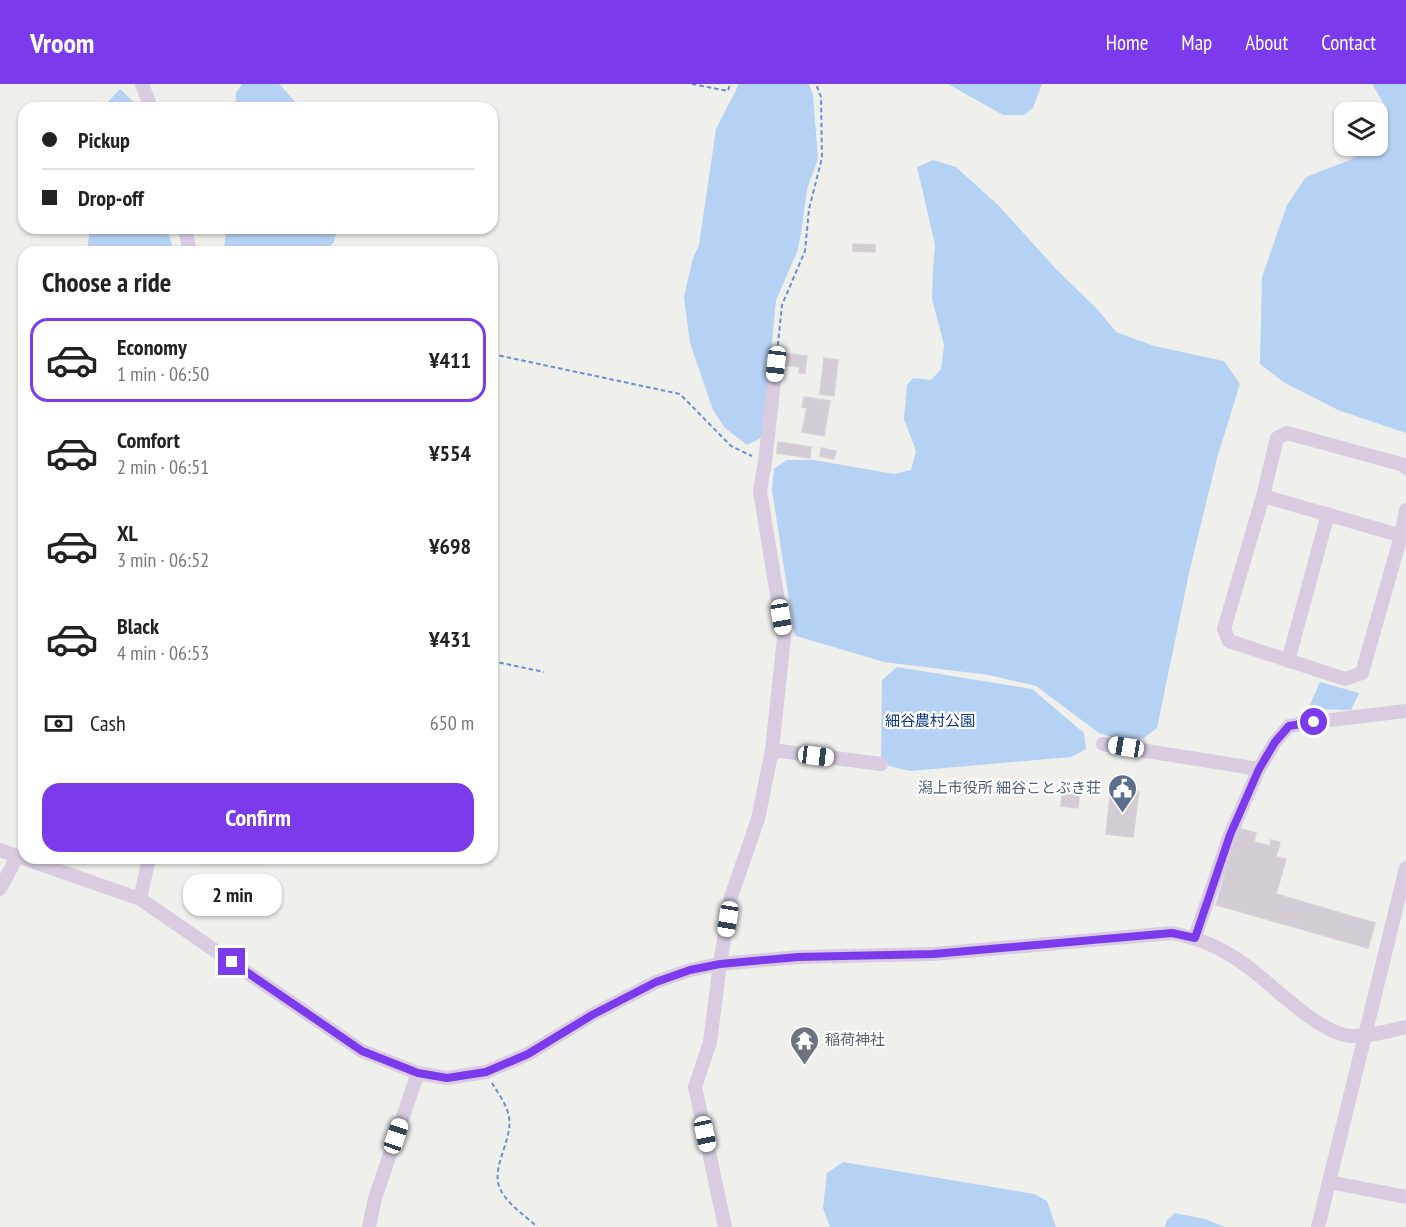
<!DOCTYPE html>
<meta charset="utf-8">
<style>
:root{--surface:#fff;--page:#f2f2f2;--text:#222;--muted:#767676;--line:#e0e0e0;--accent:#7c3aed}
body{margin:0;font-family:"PT Sans Narrow","Noto Sans JP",sans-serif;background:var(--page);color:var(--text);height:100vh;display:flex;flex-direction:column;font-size:22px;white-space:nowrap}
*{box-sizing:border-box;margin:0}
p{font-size:20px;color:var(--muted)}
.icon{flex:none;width:33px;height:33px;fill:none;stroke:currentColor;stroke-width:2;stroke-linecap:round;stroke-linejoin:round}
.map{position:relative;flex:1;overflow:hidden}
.sheet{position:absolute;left:18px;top:162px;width:480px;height:618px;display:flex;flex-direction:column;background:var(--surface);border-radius:18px;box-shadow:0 2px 4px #0004}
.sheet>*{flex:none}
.guide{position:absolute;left:18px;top:18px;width:480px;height:132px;border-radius:18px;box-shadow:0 2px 4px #0004;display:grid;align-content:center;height:132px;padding:0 24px;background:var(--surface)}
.controls{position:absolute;left:1334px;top:18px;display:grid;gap:12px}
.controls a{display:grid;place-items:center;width:54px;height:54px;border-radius:12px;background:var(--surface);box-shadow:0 2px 4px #0004;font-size:30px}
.end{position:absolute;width:27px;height:27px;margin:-14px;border:8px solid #7c3aed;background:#fff;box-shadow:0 0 0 3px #fff}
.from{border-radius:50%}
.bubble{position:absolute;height:42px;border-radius:18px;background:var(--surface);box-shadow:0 2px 4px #0004;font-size:20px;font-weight:800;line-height:42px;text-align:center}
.car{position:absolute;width:18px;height:36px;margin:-18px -9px;border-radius:8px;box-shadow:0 0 4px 2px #0007;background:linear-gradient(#fff 24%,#345 0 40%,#fff 0 76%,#345 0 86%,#fff 0)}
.guide b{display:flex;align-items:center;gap:21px;height:57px;font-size:22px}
.guide b+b{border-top:2px solid var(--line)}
.guide i{width:15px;height:15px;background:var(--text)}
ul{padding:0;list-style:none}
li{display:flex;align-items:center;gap:18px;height:84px;margin:0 12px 9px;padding:0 12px;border:3px solid transparent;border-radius:18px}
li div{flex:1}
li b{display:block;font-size:22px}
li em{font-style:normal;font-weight:800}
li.selected{border-color:var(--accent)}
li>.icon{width:54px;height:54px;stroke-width:1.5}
h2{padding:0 24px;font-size:27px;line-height:72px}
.pay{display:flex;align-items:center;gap:15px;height:66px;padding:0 24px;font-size:22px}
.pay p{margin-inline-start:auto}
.action{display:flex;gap:12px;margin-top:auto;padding:12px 24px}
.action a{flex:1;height:69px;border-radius:18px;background:var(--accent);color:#fff;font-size:24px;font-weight:800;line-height:69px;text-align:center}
header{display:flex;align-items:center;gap:36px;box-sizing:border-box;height:84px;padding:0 30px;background:var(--accent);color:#fff}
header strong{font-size:28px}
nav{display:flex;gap:33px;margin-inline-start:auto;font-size:21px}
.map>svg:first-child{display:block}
</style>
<header>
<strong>Vroom</strong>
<nav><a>Home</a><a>Map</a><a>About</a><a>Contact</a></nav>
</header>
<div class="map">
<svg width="1406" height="1143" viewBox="0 0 1406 1143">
<rect width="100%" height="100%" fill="#eff0ec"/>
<path fill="#b5d1f3" d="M242,0H279L301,24H235L236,9Z
M739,0H809L813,11L818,75L807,105L801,150L797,168L776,216L763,353L747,361L725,344L713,326L690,259L684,213L693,174L699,161L716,45Z
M948,0H1042L1033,24L1024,31H1003Z
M1372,0H1406V349L1338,326L1285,299L1260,280L1262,193L1287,121L1306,93L1350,76L1370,62H1377V57L1382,53L1387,25Z
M120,5L136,20L137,24H104L105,21Z
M933,76L956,83L999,122L1055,184L1099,227L1116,248L1154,262L1224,277L1240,300L1217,374L1189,489L1157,644L1144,654L1120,656L1099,649L1036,602L989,591L884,578L796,552L794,548L772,406L774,385L787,376H814L894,390L911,386L916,367L904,335L907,301L913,294L931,296L941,285L944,261L932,215L933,187L935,161L917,83Z
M90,144H167L174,168H87Z
M226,144H338L334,158L324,168H224Z
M897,583L1032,605L1084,649L1086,665L1071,673L910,687L881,680L882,596Z
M1320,598L1359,609L1351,626L1308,625Z
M843,1078L1034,1110L1047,1117L1056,1143H830L823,1124L827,1089Z
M1175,1129L1205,1135L1225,1143H1165L1167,1136Z"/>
<path fill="#d4ccd4" stroke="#d8d0d9" stroke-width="1.5" d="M853,160L875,161V168L853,167Z
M782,269L807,272L805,289H799L800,283L780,281Z
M824,274L838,276L834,312L820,310Z
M804,313L830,317L824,352L802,348L807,324L802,323Z
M778,358L811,363L810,374L777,369Z
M821,364L836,367L834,375L820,372Z
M1121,701L1132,702V707L1139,708L1133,753L1106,750L1111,703L1121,704Z
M1063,703L1080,705L1078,724L1061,722Z
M1238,744L1256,749L1254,758L1270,762L1271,756L1280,758L1276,773L1286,775L1276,810L1375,839L1368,864L1216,821Z"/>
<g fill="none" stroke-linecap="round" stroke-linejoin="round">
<path stroke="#6a8dd4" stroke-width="2" stroke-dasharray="4.5 3" stroke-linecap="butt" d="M692,0L728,7L730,0
M777,269L782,221L805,167L809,125L822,74L821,13L816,0
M492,270L680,310L731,362L752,372
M492,577L544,588
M492,999C498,1009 507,1021 509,1033C513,1055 492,1081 499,1102C505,1119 525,1131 537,1143"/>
<path stroke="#d9cce1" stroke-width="14" d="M142,0L151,24
M185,144L190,168
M1406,384L1404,381L1287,349L1277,354L1263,412L1224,545L1229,557L1345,595L1362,589L1401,452L1406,426
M1263,412L1406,453
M1288,577L1328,430
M1103,660L1259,685
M772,666L881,680
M0,766L140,815L362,967L418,989L447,994L486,988L528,970L592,931L656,898L690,886L720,880L798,873L933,870L1172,849C1201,855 1220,863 1244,880C1270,898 1320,951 1351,952C1369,953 1388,947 1406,943
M0,805L17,773
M140,815L149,774
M1195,853L1230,751L1259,685L1275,658L1289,642L1314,638L1406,627
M1329,1098L1406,1113
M369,1143L375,1114L418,989
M725,1143L695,1003L710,958L720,880L731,813L758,735L772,666L784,554L760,407L765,378L776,280
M1318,1143L1406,784"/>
</g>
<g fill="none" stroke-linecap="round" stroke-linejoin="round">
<path stroke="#7c3aed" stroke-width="8" d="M232,878L362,967L418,989L447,994L486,988L528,970L592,931L656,898L690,886L720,880L798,873L933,870L1172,849L1195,854L1230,751L1259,685L1275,658L1289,642L1314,638"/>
</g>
<defs>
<symbol id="civic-pin" viewBox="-11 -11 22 30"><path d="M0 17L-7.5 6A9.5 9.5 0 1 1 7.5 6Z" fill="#5c6f8a" stroke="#fff"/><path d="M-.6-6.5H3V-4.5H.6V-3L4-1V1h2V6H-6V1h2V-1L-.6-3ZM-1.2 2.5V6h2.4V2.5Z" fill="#fff"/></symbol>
<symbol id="temple-pin" viewBox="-11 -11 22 30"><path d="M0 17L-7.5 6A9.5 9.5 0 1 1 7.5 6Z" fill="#6b7280" stroke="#fff"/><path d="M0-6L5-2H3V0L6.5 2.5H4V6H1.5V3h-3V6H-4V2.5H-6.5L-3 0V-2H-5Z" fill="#fff"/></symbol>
</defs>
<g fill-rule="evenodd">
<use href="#civic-pin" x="1106" y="688" width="33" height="45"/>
<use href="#temple-pin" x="788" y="940" width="33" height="45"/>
</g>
<g text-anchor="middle" stroke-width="4.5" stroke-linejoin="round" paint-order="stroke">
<g font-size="15" fill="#0e3583" stroke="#fff">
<text x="930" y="642">細谷農村公園</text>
</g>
<g font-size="15" fill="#4e5e75" stroke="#fff" text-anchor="end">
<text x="1101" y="709">潟上市役所 細谷ことぶき荘</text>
</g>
<g font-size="15" fill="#5b616d" stroke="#fff" text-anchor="start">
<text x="825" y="961">稲荷神社</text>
</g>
</g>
</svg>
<div class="controls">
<a><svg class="icon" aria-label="layers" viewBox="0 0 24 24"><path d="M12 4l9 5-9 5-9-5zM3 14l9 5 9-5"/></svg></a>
</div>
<i class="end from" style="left:1314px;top:638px"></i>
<i class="end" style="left:232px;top:878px"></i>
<div class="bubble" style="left:183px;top:790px;width:99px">2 min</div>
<i class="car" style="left:776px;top:280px;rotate:187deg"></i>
<i class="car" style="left:781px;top:533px;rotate:171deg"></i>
<i class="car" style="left:1126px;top:663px;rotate:279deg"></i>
<i class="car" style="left:816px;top:672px;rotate:97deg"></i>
<i class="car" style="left:728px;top:835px;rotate:189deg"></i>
<i class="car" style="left:705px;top:1050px;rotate:168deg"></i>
<i class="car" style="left:396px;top:1052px;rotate:19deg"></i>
<div class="guide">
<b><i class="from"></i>Pickup</b>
<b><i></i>Drop-off</b>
</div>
<section class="sheet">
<h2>Choose a ride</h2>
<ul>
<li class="selected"><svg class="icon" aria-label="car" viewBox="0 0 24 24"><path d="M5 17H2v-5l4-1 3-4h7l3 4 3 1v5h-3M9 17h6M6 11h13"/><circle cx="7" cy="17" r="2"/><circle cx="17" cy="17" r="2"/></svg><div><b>Economy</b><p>1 min · 06:50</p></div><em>¥411</em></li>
<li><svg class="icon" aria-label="car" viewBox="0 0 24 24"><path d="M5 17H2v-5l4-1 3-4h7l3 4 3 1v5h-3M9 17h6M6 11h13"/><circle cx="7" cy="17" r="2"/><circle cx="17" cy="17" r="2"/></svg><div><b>Comfort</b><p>2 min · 06:51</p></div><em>¥554</em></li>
<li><svg class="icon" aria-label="car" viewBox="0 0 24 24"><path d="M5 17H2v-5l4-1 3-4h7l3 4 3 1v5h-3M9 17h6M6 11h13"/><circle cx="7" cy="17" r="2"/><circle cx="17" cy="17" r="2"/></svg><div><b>XL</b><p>3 min · 06:52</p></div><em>¥698</em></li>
<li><svg class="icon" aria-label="car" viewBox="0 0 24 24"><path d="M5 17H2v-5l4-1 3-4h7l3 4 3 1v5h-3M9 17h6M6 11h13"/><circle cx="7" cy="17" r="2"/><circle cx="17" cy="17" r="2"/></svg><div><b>Black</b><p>4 min · 06:53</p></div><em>¥431</em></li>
</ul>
<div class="pay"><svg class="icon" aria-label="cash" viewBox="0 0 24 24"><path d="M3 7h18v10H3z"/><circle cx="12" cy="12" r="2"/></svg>Cash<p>650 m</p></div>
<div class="action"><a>Confirm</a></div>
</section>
</div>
